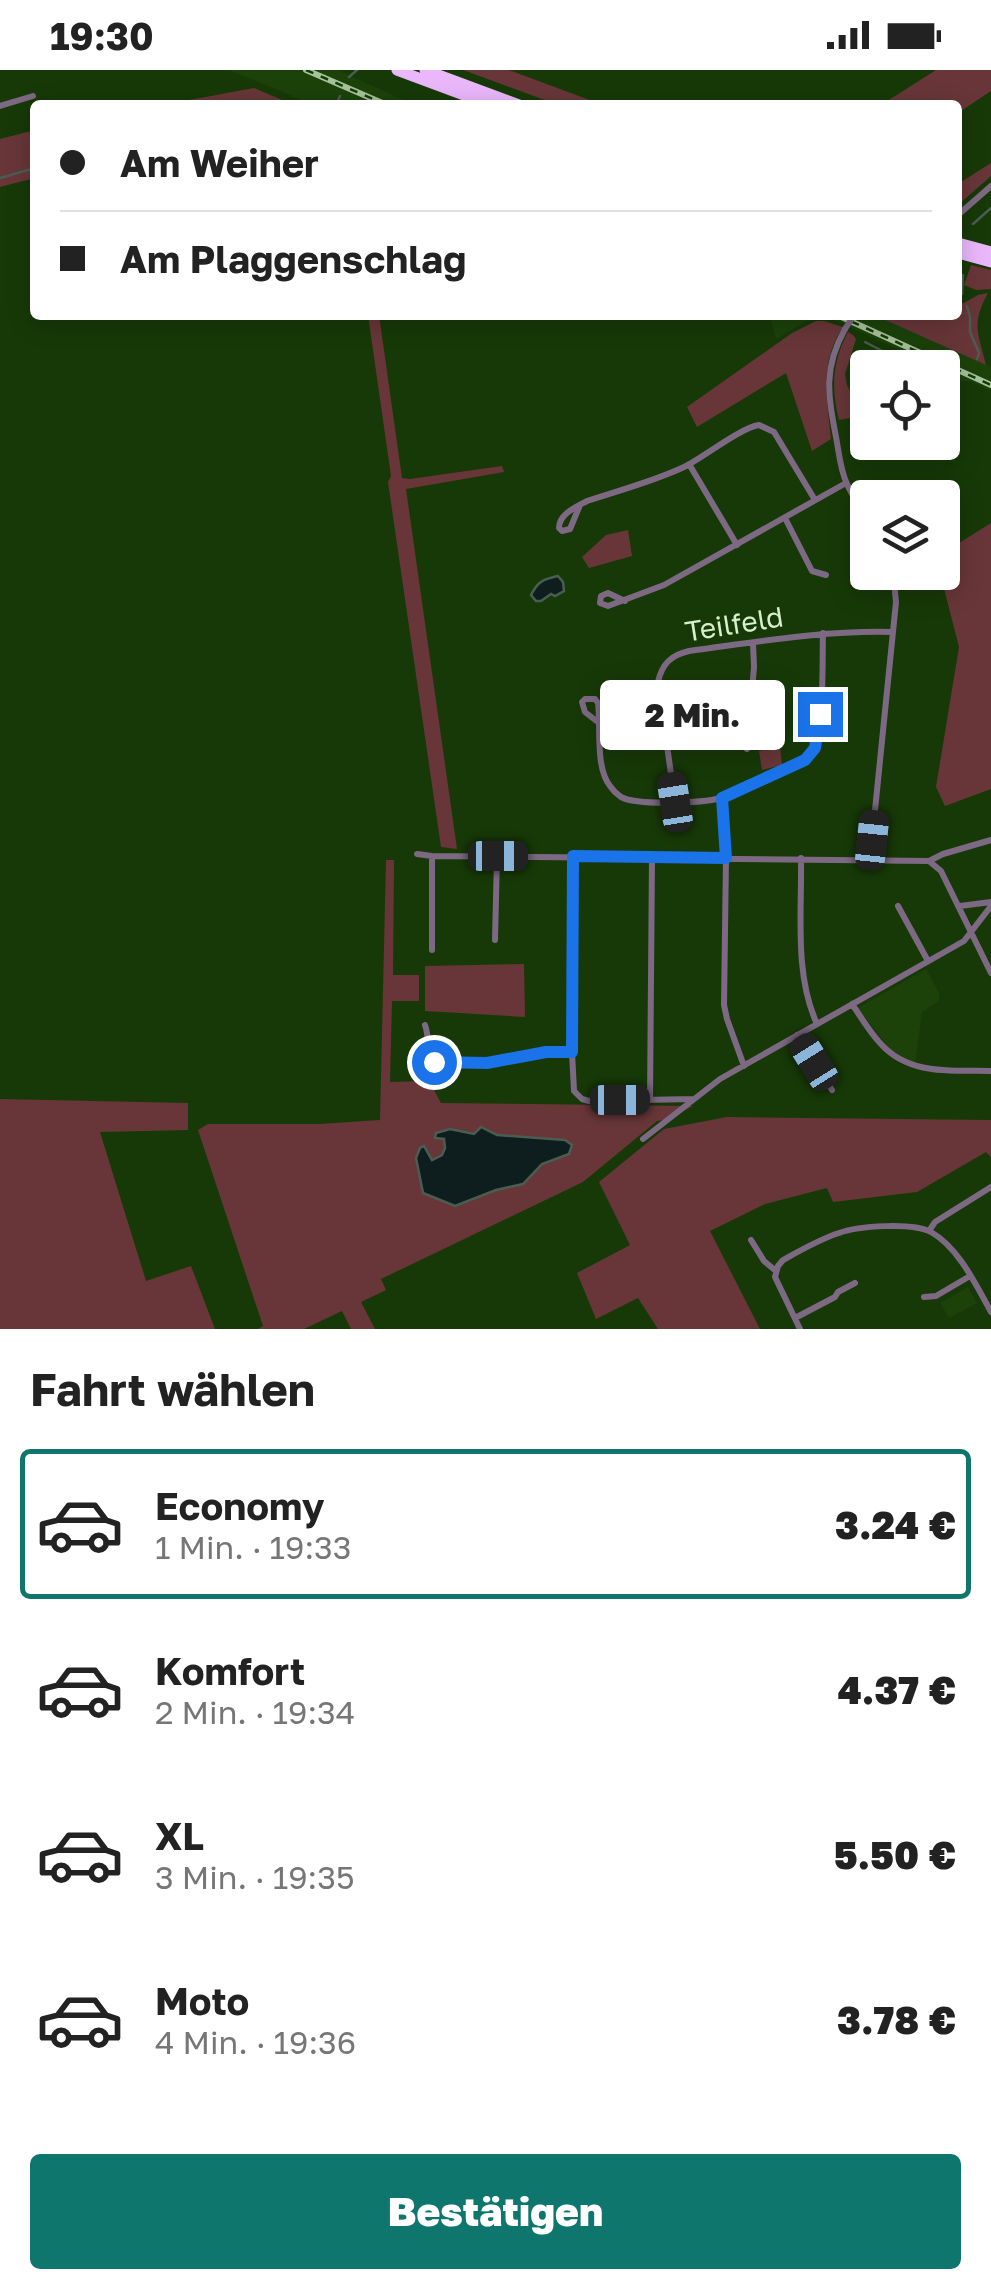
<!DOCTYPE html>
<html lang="de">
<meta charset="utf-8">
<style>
:root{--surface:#fff;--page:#f2f2f2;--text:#222;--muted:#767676;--line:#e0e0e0;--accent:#0f766e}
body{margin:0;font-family:"Golos Text",sans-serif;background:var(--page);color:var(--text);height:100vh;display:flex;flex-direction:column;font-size:38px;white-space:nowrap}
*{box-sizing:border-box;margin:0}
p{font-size:32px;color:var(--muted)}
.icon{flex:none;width:55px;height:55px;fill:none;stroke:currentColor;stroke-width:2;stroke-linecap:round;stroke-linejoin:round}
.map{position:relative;height:1259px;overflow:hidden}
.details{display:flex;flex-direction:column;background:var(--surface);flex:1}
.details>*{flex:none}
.banner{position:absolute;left:30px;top:30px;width:932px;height:220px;border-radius:10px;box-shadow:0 5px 25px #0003;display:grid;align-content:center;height:220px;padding:0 30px;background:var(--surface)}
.controls{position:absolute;left:850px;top:280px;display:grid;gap:20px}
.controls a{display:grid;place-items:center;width:110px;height:110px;border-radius:10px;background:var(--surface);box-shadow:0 5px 25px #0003;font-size:50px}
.end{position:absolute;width:45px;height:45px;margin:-22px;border:12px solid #1a73e8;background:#fff;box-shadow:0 0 0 5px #fff}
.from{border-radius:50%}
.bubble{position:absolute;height:70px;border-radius:10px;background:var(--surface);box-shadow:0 5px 25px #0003;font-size:32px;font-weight:800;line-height:70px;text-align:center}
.car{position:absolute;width:30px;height:60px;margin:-30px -15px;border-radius:12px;box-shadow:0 0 8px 2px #0007;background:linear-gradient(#222 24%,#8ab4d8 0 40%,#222 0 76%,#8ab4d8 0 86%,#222 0)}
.banner b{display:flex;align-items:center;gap:35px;height:95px;font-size:38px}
.banner b+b{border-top:2px solid var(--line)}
.banner i{width:25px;height:25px;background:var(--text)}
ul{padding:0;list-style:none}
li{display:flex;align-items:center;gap:30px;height:150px;margin:0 20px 15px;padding:0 10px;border:5px solid transparent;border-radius:10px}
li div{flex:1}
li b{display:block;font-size:38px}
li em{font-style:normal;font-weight:800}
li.selected{border-color:var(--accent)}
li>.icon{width:90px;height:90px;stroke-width:1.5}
h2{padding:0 30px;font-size:45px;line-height:120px}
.primary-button{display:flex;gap:20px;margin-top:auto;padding:20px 30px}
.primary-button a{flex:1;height:115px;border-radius:10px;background:var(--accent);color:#fff;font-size:40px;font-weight:800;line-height:115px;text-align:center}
.status{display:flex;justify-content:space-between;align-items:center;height:70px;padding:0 50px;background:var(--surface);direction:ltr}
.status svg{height:28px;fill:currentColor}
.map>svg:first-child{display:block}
</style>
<div class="status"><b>19:30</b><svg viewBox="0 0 49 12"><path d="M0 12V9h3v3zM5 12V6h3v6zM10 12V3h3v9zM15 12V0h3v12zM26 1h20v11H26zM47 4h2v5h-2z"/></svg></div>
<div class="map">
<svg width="991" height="1259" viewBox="0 0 991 1259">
<rect width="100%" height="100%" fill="#173907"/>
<path fill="#1c420a" d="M229,0H337L415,35H314Z
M769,245H874L991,297V321L972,312L958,310L955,306L943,300L942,298L937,297L827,247L807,251L776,269Z
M926,899L939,923V931L922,942L915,994L890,979L858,938Z
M968,1217L977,1233L949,1248L940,1233Z"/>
<path fill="#683638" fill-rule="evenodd" d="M463,0H509L603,35H558Z
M936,0H991V21L958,43V35H881Z
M254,18L294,35H162Z
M35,60V108L0,117V69Z
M991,93V106L958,135V114Z
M971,195L991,200V219L976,220L964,215Z
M988,223C971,254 978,263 986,295L874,245H958V236L978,225Z
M368,245H379L402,408L410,409L502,396L504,402L406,419L457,779L441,777L388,412L391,406Z
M816,251H824L843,257C819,292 827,329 831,369L812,381L786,303L697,357L687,337L792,263Z
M848,262L853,265L856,269L845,304L847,315L862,346L839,350C831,318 832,292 848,262Z
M991,453V719L945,736L936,717L959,577L940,503L942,502L943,483Z
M628,460L632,486L589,498L582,487L606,465Z
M780,676L782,695L762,700L759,681Z
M386,790H394L393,905H419V931H392L390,1012L429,1011L441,1033L693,1036L666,1050L657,1051L583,1112L381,1209L386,1220L361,1232L375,1259H351L342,1241L304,1259H258L263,1256L198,1060L208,1054H320L380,1050ZM450,1059L474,1064L565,1070L569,1084L542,1094L523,1113L496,1120L416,1088L428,1085L432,1090L442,1085L445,1078L444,1069L435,1068Z
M524,894L525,947L425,941V896Z
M0,1029L188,1033V1060L100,1062L146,1211L191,1196L215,1259H0Z
M727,1047L991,1050V1087L986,1082L917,1122L833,1132L827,1118L765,1134L710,1161L760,1259H658L638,1228L596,1249L577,1203L630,1175L599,1112L664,1059Z"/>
<path fill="#0e1e1e" stroke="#4a5d52" stroke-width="2.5" d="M558,506L563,512L564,521L555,526L551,524L541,531H536L531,525C538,511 544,509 558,506Z
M481,1057L497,1065L565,1070L572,1075L569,1084L542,1094L523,1114L496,1120L455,1136L423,1123L416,1088L420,1078L424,1076L432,1090L442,1085L445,1078L444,1069L435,1068L436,1063L450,1059L474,1064Z"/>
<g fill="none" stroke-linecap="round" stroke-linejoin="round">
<path stroke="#4a5d52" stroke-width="2.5" d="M349,7L357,0
M337,33L340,26
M0,108L35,98
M973,154L991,138
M962,224L963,205
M967,236L970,247V262L979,283L977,289
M865,272L915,298
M942,311L959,320"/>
<path stroke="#7e6984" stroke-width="6" d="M0,36L33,26
M958,145L991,116
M845,259C823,298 828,325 836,367C839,382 840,399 847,414C852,426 861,437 868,448
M689,394L737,475
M580,435L570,459L562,461L559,458C559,444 576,437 587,431C620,420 652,412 684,397C704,387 740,358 759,355L774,362L815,430
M785,448L812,501L826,505
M625,531L608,523L601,526L600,533L608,536L664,515L846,413
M599,653L585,642L582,632L585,629H595L598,633C601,657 595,697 610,716C612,719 618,725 621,727C638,736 702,733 721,728C738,724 801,697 811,685C825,668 822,587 823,563
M747,679L754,597L753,573
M722,728L726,787L724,935L727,949L744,996
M675,732L658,612C662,594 671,585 689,581C757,572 825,560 893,562
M417,784L432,786L929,791L941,801L991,903
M573,786L572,982L574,1021L582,1029L589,1031L694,1029
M801,788C802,842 794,904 817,954
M872,789V770L896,532L893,502
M931,790L943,784L991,770
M898,836L928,891
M960,836L991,832
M495,870L497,786
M432,880V786
M852,934C861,947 869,961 880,973C909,1006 952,1000 991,1001
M425,955C429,966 428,985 434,993H487L546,982H572
M797,965L832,1020
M650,1030L652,787
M643,1069L720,1009L964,871L991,836
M929,1161L935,1152L991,1117
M751,1170L764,1191L776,1201
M924,1227L936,1226L970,1206
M795,1248L835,1227L838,1222L855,1213
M800,1259L775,1207L778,1196L783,1190C801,1180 820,1169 839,1163C858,1156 912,1152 931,1162C959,1178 976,1215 991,1242"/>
<path stroke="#eab7fb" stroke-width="11" d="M397,0L491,35
M425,0L519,35
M958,173L991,182
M958,183L991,192"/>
<defs>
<path id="rail" d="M306,0L387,35
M837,245L991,315"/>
</defs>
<use href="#rail" stroke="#a6c29b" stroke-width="6"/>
<use href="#rail" stroke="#173907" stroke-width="2.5" stroke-dasharray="8" stroke-linecap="butt"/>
<path stroke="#7e6984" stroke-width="6" d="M845,259L854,245"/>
</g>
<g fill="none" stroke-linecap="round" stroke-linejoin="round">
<path stroke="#1a73e8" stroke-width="12" d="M434,992L487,993L546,982H572L573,786L726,788L722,728L805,690L815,678L820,644"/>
</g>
<g text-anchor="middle" stroke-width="8" stroke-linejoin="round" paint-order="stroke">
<g font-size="28" fill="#d6f0cd" stroke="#173907">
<text transform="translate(734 554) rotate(-9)" y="10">Teilfeld</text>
</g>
</g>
</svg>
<div class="controls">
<a><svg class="icon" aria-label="locate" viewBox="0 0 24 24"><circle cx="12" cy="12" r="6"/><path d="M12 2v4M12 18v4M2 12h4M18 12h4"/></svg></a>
<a><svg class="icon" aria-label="layers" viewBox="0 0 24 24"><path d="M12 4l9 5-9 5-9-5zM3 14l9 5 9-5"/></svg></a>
</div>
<i class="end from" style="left:434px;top:992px"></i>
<i class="end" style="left:820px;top:644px"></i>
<div class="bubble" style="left:600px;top:610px;width:185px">2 Min.</div>
<i class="car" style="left:675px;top:732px;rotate:351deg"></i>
<i class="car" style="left:872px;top:770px;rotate:6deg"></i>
<i class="car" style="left:498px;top:786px;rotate:90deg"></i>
<i class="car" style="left:814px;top:992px;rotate:328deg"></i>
<i class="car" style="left:620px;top:1030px;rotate:90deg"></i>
<div class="banner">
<b><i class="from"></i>Am Weiher</b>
<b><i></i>Am Plaggenschlag</b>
</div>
</div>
<section class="details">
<h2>Fahrt wählen</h2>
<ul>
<li class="selected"><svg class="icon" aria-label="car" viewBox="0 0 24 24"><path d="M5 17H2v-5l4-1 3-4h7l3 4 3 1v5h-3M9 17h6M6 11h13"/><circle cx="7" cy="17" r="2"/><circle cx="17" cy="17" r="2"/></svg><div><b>Economy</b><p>1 Min. · 19:33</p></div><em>3.24 €</em></li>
<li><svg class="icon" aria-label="car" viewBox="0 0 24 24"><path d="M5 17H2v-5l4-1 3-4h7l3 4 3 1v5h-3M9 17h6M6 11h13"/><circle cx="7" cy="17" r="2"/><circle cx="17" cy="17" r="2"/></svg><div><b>Komfort</b><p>2 Min. · 19:34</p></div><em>4.37 €</em></li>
<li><svg class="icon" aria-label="car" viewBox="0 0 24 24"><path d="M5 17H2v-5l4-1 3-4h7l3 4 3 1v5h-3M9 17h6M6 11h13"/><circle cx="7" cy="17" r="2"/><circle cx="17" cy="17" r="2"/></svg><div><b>XL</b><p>3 Min. · 19:35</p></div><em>5.50 €</em></li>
<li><svg class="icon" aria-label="car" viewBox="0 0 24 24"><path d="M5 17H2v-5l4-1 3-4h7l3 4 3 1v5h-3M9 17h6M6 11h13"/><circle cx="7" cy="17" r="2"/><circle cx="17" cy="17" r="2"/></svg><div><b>Moto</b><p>4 Min. · 19:36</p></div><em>3.78 €</em></li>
</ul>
<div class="primary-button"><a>Bestätigen</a></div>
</section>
